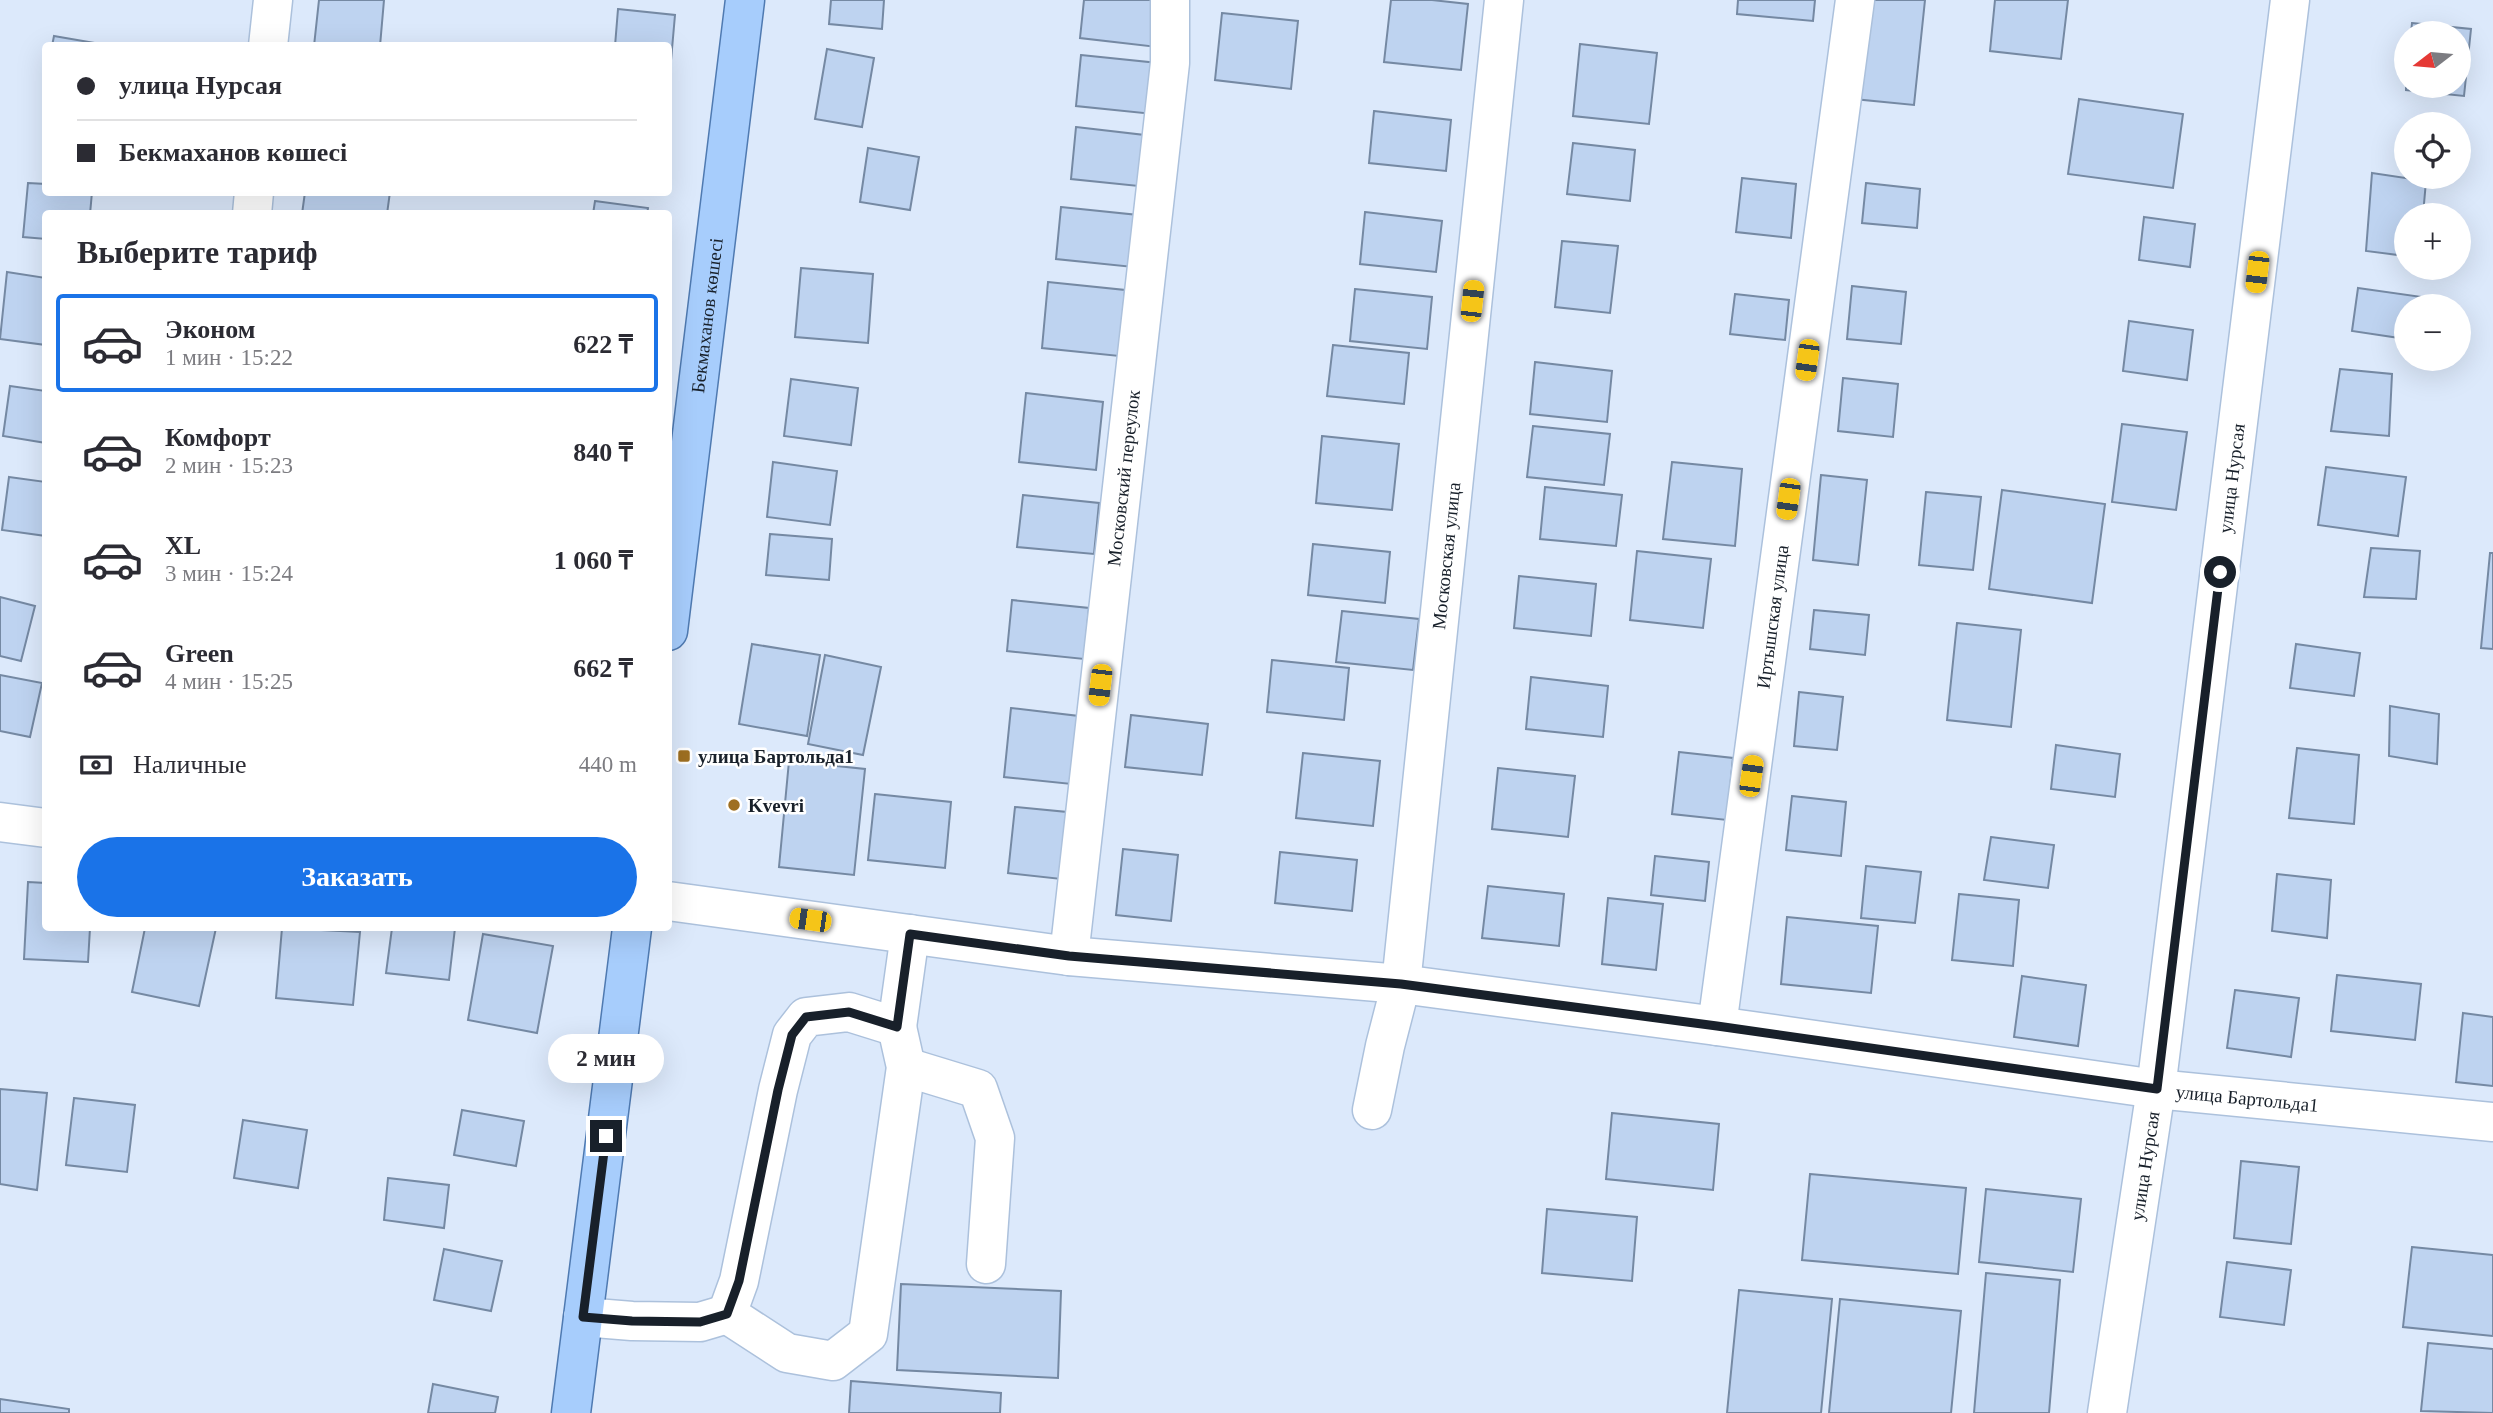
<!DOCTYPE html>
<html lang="ru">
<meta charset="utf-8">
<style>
:root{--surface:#fff;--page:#f2f2f3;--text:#2b2b33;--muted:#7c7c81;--line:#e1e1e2;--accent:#1a73e8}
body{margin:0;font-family:Georgia,serif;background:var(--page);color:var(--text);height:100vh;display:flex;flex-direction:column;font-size:26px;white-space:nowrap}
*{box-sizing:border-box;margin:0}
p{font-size:23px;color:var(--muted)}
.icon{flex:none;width:38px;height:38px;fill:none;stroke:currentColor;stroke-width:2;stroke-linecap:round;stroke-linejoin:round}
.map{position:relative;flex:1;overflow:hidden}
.side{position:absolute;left:42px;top:210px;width:630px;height:721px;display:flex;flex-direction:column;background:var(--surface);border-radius:7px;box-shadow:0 7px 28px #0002}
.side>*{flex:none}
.guide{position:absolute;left:42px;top:42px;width:630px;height:154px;border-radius:7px;box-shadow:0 7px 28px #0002;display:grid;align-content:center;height:154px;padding:0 35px;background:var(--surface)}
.needle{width:46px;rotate:254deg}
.tools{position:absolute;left:2394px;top:21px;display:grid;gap:14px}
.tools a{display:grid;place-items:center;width:77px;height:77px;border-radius:50%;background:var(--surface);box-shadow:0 7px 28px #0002;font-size:35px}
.end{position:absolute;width:32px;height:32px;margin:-16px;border:9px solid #18202a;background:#fff;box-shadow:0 0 0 4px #fff}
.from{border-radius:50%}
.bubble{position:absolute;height:49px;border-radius:24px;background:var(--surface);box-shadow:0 7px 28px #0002;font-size:23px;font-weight:800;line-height:49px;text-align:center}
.car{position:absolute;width:21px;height:42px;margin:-21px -10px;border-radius:9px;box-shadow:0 0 5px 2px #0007;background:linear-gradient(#f5c518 24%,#345 0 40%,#f5c518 0 76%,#345 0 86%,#f5c518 0)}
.guide b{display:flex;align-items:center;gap:24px;height:66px;font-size:26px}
.guide b+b{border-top:2px solid var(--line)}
.guide i{width:18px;height:18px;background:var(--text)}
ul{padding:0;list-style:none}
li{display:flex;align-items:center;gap:21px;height:98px;margin:0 14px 10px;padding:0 21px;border:4px solid transparent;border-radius:7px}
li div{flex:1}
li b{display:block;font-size:26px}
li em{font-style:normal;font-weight:800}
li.current{border-color:var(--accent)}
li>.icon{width:63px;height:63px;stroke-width:1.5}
h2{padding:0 35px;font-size:32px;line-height:84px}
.pay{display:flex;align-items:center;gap:18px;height:77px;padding:0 35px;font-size:26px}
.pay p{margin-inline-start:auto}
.button{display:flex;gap:14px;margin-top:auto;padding:14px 35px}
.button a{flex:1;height:80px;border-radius:42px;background:var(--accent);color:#fff;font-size:28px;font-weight:800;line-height:80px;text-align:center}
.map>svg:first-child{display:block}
</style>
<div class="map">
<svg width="2493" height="1413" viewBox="0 0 2493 1413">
<rect width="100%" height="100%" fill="#dce9fb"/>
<path fill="#bed3f0" stroke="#7589a3" stroke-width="2" d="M319,0H384L380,46H314Z
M831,0H884L882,29L829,24Z
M1084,0H1161L1157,47L1080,38Z
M1391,0H1432L1468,4L1461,70L1384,62Z
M1738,0H1815L1813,21L1737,14Z
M1865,0H1925L1914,105L1854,99Z
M1995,0H2068L2061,59L1990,51Z
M618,9L675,15L669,83L668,46H615Z
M1222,13L1298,21L1291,89L1215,80Z
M2412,23L2471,29L2464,96L2406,90V82V86H2459V33H2411Z
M54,36L112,46H52Z
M1580,44L1657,53L1649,124L1573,116Z
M827,49L874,58L862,127L815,119Z
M1081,55L1158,63L1153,114L1076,106Z
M2079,99L2183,114L2173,188L2068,174Z
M1374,111L1451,120L1446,171L1369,163Z
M1076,127L1153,136L1148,187L1071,179Z
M1573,143L1635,150L1630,201L1567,194Z
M868,148L919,157L910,210L860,202Z
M2372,173L2426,181L2423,215H2406V256L2366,251Z
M1742,178L1796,184L1791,238L1736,232Z
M28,183L46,184V192H92L90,214H46V239L23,237Z
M1866,183L1920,189L1917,228L1862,223Z
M305,192H390L387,214H302Z
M595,201L648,208L647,214H593Z
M1061,207L1138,215L1133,267L1056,259Z
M1365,212L1442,221L1436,272L1360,264Z
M2144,217L2195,224L2190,267L2139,260Z
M1562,241L1618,246L1610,313L1555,307Z
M801,268L873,274L868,343L795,337Z
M7,272L46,278V345L0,339Z
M1048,282L1125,290L1119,356L1042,348Z
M1852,286L1906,292L1901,344L1847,339Z
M2358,288L2422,297L2421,306H2406V339L2352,331Z
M1355,289L1432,297L1427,349L1350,341Z
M1735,294L1789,300L1785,340L1730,334Z
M2129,321L2193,330L2187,380L2123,371Z
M1333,345L1409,353L1404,404L1327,396Z
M1535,362L1612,371L1607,422L1530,414Z
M2340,369L2392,374L2389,436L2331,431Z
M1843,378L1898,384L1893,437L1838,431Z
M791,379L858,388L851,445L784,436Z
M10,386L46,391V443L3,436Z
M1026,393L1103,402L1096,470L1019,462Z
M2122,424L2187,432L2176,510L2112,502Z
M1533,426L1610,434L1604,485L1527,477Z
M1322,436L1399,444L1392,510L1316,503Z
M773,462L837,471L830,525L767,517Z
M1672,462L1742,469L1735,546L1663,539Z
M2326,467L2406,477L2398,536L2318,525Z
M1821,475L1867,480L1858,565L1813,560Z
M9,477L46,482V536L2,530Z
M1545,487L1622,495L1616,546L1540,539Z
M2002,490L2105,504L2092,603L1989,589Z
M1926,492L1981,497L1973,570L1919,565Z
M1023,495L1099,503L1094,554L1017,547Z
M770,534L832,539L829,580L766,575Z
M1313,544L1390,552L1385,603L1308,595Z
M2371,548L2420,551L2416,599L2364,597Z
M1637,551L1711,559L1703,628L1630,620Z
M2490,553H2493V649L2481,648Z
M1519,576L1596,584L1591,636L1514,628Z
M0,597L35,606L21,661L0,656Z
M1012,600L1089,608L1084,659L1007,651Z
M1814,610L1869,615L1865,655L1810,649Z
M1342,611L1419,619L1413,670L1336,662Z
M1957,623L2021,630L2011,727L1947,720Z
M752,644L820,655L807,736L739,724Z
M2296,644L2360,653L2354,696L2290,688Z
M825,655L881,667L863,755L808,744Z
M1272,660L1349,668L1344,720L1267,712Z
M0,675L42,683L30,737L0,731Z
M1531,677L1608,686L1603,737L1526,729Z
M1799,692L1843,697L1837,750L1794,746Z
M2390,706L2439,714L2437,764L2389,756Z
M1011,708L1087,717L1081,785L1004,777Z
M1131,715L1208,724L1202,775L1125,767Z
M2056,745L2120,754L2115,797L2051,789Z
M2297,748L2359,755L2354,824L2289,818Z
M1679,752L1733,758L1727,820L1672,814Z
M1303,753L1380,761L1373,826L1296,818Z
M789,761L865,769L854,875L779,867Z
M1498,768L1575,776L1568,837L1492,829Z
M875,794L951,802L945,868L868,860Z
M1792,796L1846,802L1841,856L1786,850Z
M1015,807L1067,812L1061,879L1008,873Z
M1991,837L2054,845L2048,888L1984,880Z
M1123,849L1178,855L1171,921L1116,915Z
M1280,852L1357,860L1352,911L1275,903Z
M1655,856L1709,862L1705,901L1651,895Z
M1866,866L1921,872L1915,923L1861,918Z
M2277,874L2331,880L2327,938L2272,931Z
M28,882L46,883V928H90L88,962L24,959Z
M1488,886L1564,894L1559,946L1482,938Z
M1959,894L2019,900L2013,966L1952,960Z
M1608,898L1663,904L1656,970L1602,964Z
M1787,917L1878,926L1871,993L1781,984Z
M145,928H216L199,1006L132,992Z
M282,928L360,932L353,1005L276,998Z
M392,928H455L449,980L386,973Z
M483,934L553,946L537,1033L468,1020Z
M2337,975L2421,984L2415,1040L2331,1031Z
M2022,976L2086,985L2078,1046L2014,1037Z
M2235,990L2299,998L2291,1057L2227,1048Z
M2463,1013L2493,1017V1086L2456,1082Z
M0,1089L47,1093L37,1190L0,1184Z
M74,1098L135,1105L127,1172L66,1165Z
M462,1110L524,1121L516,1166L454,1155Z
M1612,1113L1719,1124L1713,1190L1606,1179Z
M243,1120L307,1130L298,1188L234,1178Z
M2241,1161L2299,1167L2291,1244L2234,1238Z
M1810,1174L1966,1188L1958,1274L1802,1260Z
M388,1178L449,1185L444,1228L384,1220Z
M1986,1189L2081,1199L2073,1272L1979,1262Z
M1547,1209L1637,1217L1632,1281L1542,1273Z
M2412,1247L2493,1255V1336L2403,1327Z
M444,1249L502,1261L491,1311L434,1300Z
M2227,1262L2291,1270L2284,1325L2220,1317Z
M1986,1273L2060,1280L2049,1413H1974Z
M901,1284L1061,1291L1058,1378L897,1370Z
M1739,1290L1832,1299L1821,1413H1727Z
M1840,1299L1961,1311L1951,1413H1829Z
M2428,1343L2493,1349V1413L2421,1411Z
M851,1381L1001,1393L1000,1413H849Z
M433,1384L498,1397L495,1413H428Z
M0,1399L69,1409V1413H0Z"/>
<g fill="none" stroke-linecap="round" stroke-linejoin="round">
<defs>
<g id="minor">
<path d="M268,46L273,0"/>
<path d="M252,214L254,192"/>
<path d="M0,822L46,828"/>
<path id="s1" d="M668,901L1069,956L1401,984L1717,1026L2156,1089L2493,1122"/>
<path id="s2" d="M1069,956L1170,63V0"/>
<path d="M849,1012L897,1027L906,1067L868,1334L833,1361L787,1353L727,1314L739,1281L778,1090L792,1035L806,1017Z"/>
<path id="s3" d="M1717,1026L1855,0"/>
<path d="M897,1027L910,934"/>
<path d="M906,1067L978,1089L995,1138L986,1264"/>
<path id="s4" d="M1372,1110L1385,1046L1401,984L1504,0"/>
<path d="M583,1317L632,1321L700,1322L727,1314"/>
<path id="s5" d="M2107,1413L2156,1089L2290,0"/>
</g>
<g id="major">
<path id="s6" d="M668,631L745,0"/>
<path d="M571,1413L632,928"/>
</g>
</defs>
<use href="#minor" stroke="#acc1dc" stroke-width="41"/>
<use href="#major" stroke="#4f7ab1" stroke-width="41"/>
<use href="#minor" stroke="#fff" stroke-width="38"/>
<use href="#major" stroke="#a7cdfc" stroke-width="38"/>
</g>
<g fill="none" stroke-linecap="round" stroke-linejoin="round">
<path stroke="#18202a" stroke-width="9" d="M606,1136L583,1317L632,1321L700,1322L727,1314L739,1281L778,1090L792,1035L806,1017L849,1012L897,1027L910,934L1069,956L1401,984L1717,1026L2157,1089L2220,572"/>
</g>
<g fill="#9e6f21" stroke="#fff" stroke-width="2.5">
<rect x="677" y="749" width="14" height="14" rx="3.5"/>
<circle cx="734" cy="805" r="7"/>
</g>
<g text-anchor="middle" stroke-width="5" stroke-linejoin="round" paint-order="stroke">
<g font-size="19" fill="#18202a" stroke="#fff">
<text dy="7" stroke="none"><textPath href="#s6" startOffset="318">Бекмаханов көшесі</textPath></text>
<text dy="7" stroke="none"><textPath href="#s2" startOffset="481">Московский переулок</textPath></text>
<text dy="7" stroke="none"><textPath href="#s5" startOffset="943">улица Нурсая</textPath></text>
<text dy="7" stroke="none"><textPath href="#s4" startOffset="560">Московская улица</textPath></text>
<text dy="7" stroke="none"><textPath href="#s3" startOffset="413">Иртышская улица</textPath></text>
<text dy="7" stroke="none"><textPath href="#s1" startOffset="1592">улица Бартольда1</textPath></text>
<text dy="7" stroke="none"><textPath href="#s5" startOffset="250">улица Нурсая</textPath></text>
</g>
<g font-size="19" font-weight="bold" fill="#18202a" stroke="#fff" text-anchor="start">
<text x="698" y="763">улица Бартольда1</text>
<text x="748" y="812">Kvevri</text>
</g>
</g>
</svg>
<div class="tools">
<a><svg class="needle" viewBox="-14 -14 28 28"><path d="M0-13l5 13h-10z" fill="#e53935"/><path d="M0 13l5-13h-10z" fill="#7c7c81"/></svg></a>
<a><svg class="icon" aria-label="locate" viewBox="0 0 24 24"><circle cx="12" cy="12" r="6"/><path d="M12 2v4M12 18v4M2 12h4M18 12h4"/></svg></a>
<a>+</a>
<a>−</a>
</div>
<i class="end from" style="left:2220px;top:572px"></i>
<i class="end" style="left:606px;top:1136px"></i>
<div class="bubble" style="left:548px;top:1034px;width:116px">2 мин</div>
<i class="car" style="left:2257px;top:272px;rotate:187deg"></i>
<i class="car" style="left:1472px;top:301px;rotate:6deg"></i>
<i class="car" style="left:1807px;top:360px;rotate:188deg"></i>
<i class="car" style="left:1788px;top:499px;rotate:188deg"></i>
<i class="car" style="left:1100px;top:685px;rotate:187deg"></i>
<i class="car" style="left:1751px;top:776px;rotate:8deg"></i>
<i class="car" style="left:810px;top:920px;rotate:278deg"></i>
<div class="guide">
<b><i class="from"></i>улица Нурсая</b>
<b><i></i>Бекмаханов көшесі</b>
</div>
<section class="side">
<h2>Выберите тариф</h2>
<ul>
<li class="current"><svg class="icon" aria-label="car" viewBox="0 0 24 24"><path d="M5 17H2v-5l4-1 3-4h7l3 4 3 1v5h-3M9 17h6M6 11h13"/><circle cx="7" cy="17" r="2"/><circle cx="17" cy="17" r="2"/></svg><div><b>Эконом</b><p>1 мин · 15:22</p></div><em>622 ₸</em></li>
<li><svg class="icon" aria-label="car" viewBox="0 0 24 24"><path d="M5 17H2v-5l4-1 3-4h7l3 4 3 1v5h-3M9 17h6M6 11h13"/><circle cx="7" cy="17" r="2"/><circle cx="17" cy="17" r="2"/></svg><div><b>Комфорт</b><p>2 мин · 15:23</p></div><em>840 ₸</em></li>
<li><svg class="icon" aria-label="car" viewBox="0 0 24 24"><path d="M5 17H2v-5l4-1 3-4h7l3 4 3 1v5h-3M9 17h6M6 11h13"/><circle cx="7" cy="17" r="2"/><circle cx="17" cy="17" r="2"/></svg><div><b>XL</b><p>3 мин · 15:24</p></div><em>1 060 ₸</em></li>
<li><svg class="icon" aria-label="car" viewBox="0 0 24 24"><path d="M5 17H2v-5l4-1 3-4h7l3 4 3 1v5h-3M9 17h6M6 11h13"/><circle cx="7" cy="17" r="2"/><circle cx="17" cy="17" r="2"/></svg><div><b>Green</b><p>4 мин · 15:25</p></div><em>662 ₸</em></li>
</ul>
<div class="pay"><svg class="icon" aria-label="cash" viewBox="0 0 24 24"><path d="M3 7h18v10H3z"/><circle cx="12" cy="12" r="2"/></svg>Наличные<p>440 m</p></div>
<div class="button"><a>Заказать</a></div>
</section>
</div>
